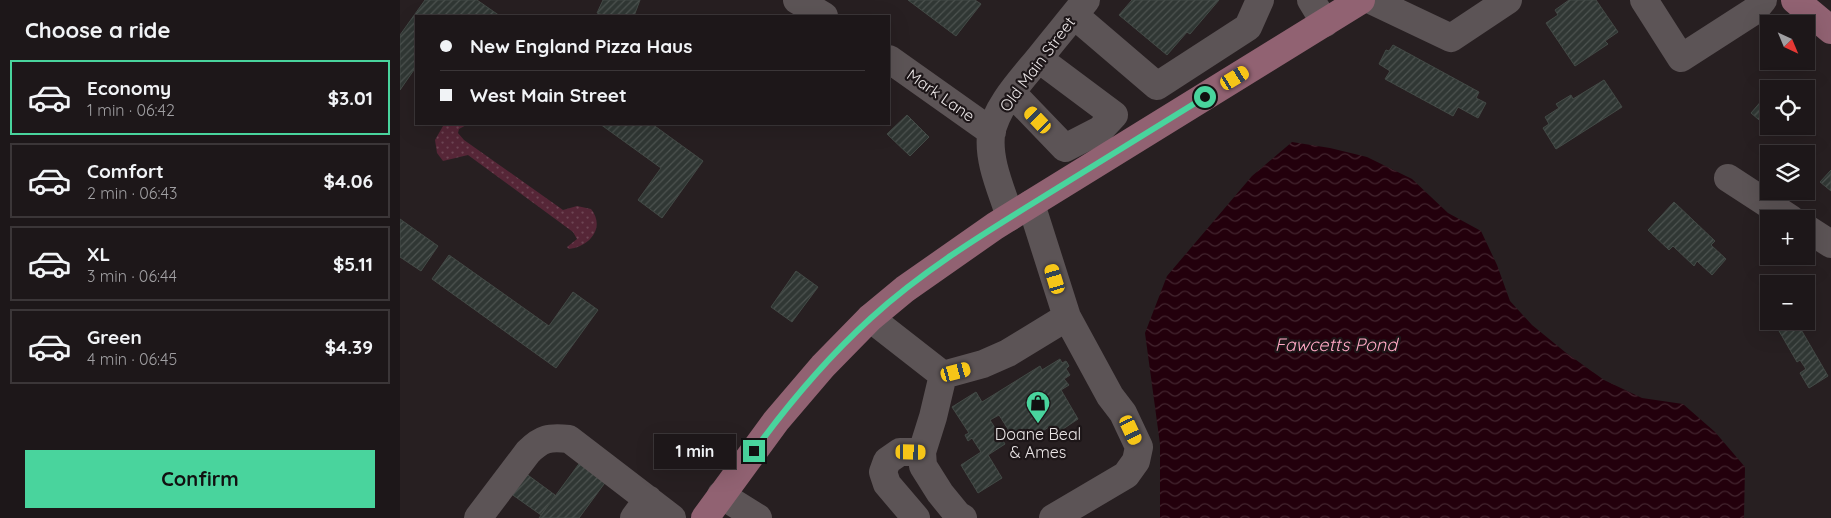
<!DOCTYPE html>
<meta charset="utf-8">
<style>
:root{--surface:#1d1719;--page:#2a2426;--text:#f1f3f6;--muted:#a09fa2;--line:#3b3638;--accent:#49d49d}
body{margin:0;font-family:Quicksand,sans-serif;background:var(--page);color:var(--text);height:100vh;display:flex;flex-direction:column;font-size:19px;white-space:nowrap}
*{box-sizing:border-box;margin:0}
p{font-size:16px;color:var(--muted)}
.icon{flex:none;width:28px;height:28px;fill:none;stroke:currentColor;stroke-width:2;stroke-linecap:round;stroke-linejoin:round}
.map{position:relative;flex:1;overflow:hidden}
.sheet{display:flex;flex-direction:column;background:var(--surface);width:400px}
.sheet>*{flex:none}
.hud{position:absolute;left:15px;top:15px;width:475px;height:110px;border-radius:0px;box-shadow:0 5px 20px #0002,0 0 0 1px var(--line);display:grid;align-content:center;height:110px;padding:0 25px;background:var(--surface)}
.needle{width:32px;rotate:136deg}
.fabs{position:absolute;left:1360px;top:15px;display:grid;gap:10px}
.fabs a{display:grid;place-items:center;width:55px;height:55px;border-radius:0px;background:var(--surface);box-shadow:0 5px 20px #0002,0 0 0 1px var(--line);font-size:25px}
.end{position:absolute;width:22px;height:22px;margin:-11px;border:6px solid #49d49d;background:#111;box-shadow:0 0 0 2px #111}
.from{border-radius:50%}
.bubble{position:absolute;height:35px;border-radius:0px;background:var(--surface);box-shadow:0 5px 20px #0002,0 0 0 1px var(--line);font-size:16px;font-weight:700;line-height:35px;text-align:center}
.car{position:absolute;width:15px;height:30px;margin:-15px -8px;border-radius:6px;box-shadow:0 0 4px 1px #0007;background:linear-gradient(#f5c518 24%,#345 0 40%,#f5c518 0 76%,#345 0 86%,#f5c518 0)}
.hud b{display:flex;align-items:center;gap:18px;height:48px;font-size:19px}
.hud b+b{border-top:1px solid var(--line)}
.hud i{width:12px;height:12px;background:var(--text)}
ul{padding:0;list-style:none}
li{display:flex;align-items:center;gap:15px;height:75px;margin:0 10px 8px;padding:0 15px;border:2px solid var(--line);border-radius:0px}
li div{flex:1}
li b{display:block;font-size:19px}
li em{font-style:normal;font-weight:700}
li.on{border-color:var(--accent)}
li>.icon{width:45px;height:45px;stroke-width:1.5}
h2{padding:0 25px;font-size:22px;line-height:60px}
.primary-button{display:flex;gap:10px;margin-top:auto;padding:10px 25px}
.primary-button a{flex:1;height:58px;border-radius:0px;background:var(--accent);color:#111;font-size:20px;font-weight:700;line-height:58px;text-align:center}
main{display:flex;flex:1;min-height:0}
.map>svg:first-child{display:block}
</style>
<main>
<section class="sheet">
<h2>Choose a ride</h2>
<ul>
<li class="on"><svg class="icon" aria-label="car" viewBox="0 0 24 24"><path d="M5 17H2v-5l4-1 3-4h7l3 4 3 1v5h-3M9 17h6M6 11h13"/><circle cx="7" cy="17" r="2"/><circle cx="17" cy="17" r="2"/></svg><div><b>Economy</b><p>1 min · 06:42</p></div><em>$3.01</em></li>
<li><svg class="icon" aria-label="car" viewBox="0 0 24 24"><path d="M5 17H2v-5l4-1 3-4h7l3 4 3 1v5h-3M9 17h6M6 11h13"/><circle cx="7" cy="17" r="2"/><circle cx="17" cy="17" r="2"/></svg><div><b>Comfort</b><p>2 min · 06:43</p></div><em>$4.06</em></li>
<li><svg class="icon" aria-label="car" viewBox="0 0 24 24"><path d="M5 17H2v-5l4-1 3-4h7l3 4 3 1v5h-3M9 17h6M6 11h13"/><circle cx="7" cy="17" r="2"/><circle cx="17" cy="17" r="2"/></svg><div><b>XL</b><p>3 min · 06:44</p></div><em>$5.11</em></li>
<li><svg class="icon" aria-label="car" viewBox="0 0 24 24"><path d="M5 17H2v-5l4-1 3-4h7l3 4 3 1v5h-3M9 17h6M6 11h13"/><circle cx="7" cy="17" r="2"/><circle cx="17" cy="17" r="2"/></svg><div><b>Green</b><p>4 min · 06:45</p></div><em>$4.39</em></li>
</ul>
<div class="primary-button"><a>Confirm</a></div>
</section>
<div class="map">
<svg width="1431" height="518" viewBox="0 0 1431 518">
<defs>
<pattern id="park-dots" width="8" height="8" patternUnits="userSpaceOnUse" patternTransform="scale(1.25)"><rect width="8" height="8" fill="#562637"/><path d="M2 2h.1M6 6h.1" fill="none" stroke="#6e4554" stroke-width="1.8" stroke-linecap="round"/></pattern>
<pattern id="water-waves" width="16" height="10" patternUnits="userSpaceOnUse" patternTransform="scale(1.25)"><rect width="16" height="10" fill="#23000c"/><path d="M0 5q4-4 8 0t8 0" fill="none" stroke="#43252f"/></pattern>
<pattern id="building-hatch" width="6" height="6" patternUnits="userSpaceOnUse" patternTransform="scale(1.25)"><rect width="6" height="6" fill="#303734"/><path d="M-1 1l2-2M0 6l6-6M5 7l2-2" fill="none" stroke="#4e5451"/></pattern>
</defs>
<rect width="100%" height="100%" fill="#271f21"/>
<path fill="url(#park-dots)" d="M47,124H68L59,129L58,133L64,140L163,210L177,206L191,209C206,228 189,247 169,249L167,247L177,239L173,232L68,155L43,161L37,153L35,140L43,126Z"/>
<path fill="url(#water-waves)" d="M892,142L930,148L967,157L1012,179L1048,213L1081,231L1097,265L1110,301L1132,325L1165,352L1204,380L1242,398L1283,404L1315,432L1345,467L1344,518H760V444L745,333L767,276L852,176Z"/>
<path fill="url(#building-hatch)" stroke="#434a46" d="M25,0H77L100,16H16V67L0,90V35Z
M203,0H240L234,16H206L197,13Z
M508,0H575L581,4L556,36Z
M732,0H819L790,34L787,32L767,55L719,15Z
M1169,0H1196L1218,32L1205,41L1208,44L1175,66L1146,23L1158,15L1155,10Z
M993,45L1079,92L1076,98L1086,103L1078,118L1058,107L1053,116L985,79L990,71L979,64L986,50L989,51Z
M1204,80L1222,107L1156,149L1143,128L1149,124L1145,117L1159,108L1156,104L1171,95L1173,99Z
M1379,81L1388,89H1372Z
M1369,92V126H1378L1373,132L1351,113Z
M507,115L529,137L510,156L487,134Z
M200,124H252L303,161L262,218L238,200L261,168Z
M1431,170V191L1420,182Z
M1274,202L1315,241L1311,245L1326,259L1312,275L1297,261L1294,266L1273,246L1269,250L1248,230Z
M0,219L38,246L21,271L0,257Z
M49,255L149,326L173,292L198,310L156,368L32,279Z
M396,271L418,287L392,322L371,307Z
M1380,321H1396L1428,376L1409,388L1400,373L1406,369L1400,360L1397,362L1375,324Z
M660,359L662,363L666,361L669,366L666,369L670,375L664,379L669,385L661,390L678,419L654,435L649,427L631,438L627,432L615,440L599,415L590,420L605,444L588,455L602,478L578,493L561,465L581,452L572,438L568,441L565,435L569,433L552,407L576,392L582,402L640,366L642,370Z
M181,461L207,480L179,518H139Z
M125,473L155,495L141,515L110,493Z"/>
<g fill="none" stroke-linecap="round" stroke-linejoin="round">
<path stroke="#5c5456" stroke-width="28" d="M397,0L424,16
M911,0L925,23
M971,0L1051,38L1108,0
M1244,0L1281,58L1354,11L1363,0
M674,15L757,86L848,27L860,0
M489,59L592,132
M612,93L665,148L700,130L714,115L639,59
M1328,178L1391,219
M631,204L667,317L710,396L723,413L739,447L736,461L726,475L653,518
M610,217C602,191 588,162 591,135C595,107 623,78 640,57C655,38 671,19 686,0
M1406,228L1431,244
M470,318L543,375L533,417L522,452L523,466L540,493L558,515L563,518
M543,375L583,364L608,353L667,317
M321,495L358,518
M78,518L128,452C142,438 149,437 169,439L272,518
M234,518L248,499
M516,518L487,484L483,472L487,461L500,452H522"/>
<path stroke="#916272" stroke-width="28" d="M1395,0L1431,30
M305,518L376,421L423,366L470,318L505,289L595,226L961,0"/>
</g>
<g fill="none" stroke-linecap="round" stroke-linejoin="round">
<path stroke="#49d49d" stroke-width="6" d="M354,451C389,403 428,357 471,318C529,265 598,225 664,184C711,155 758,126 805,97"/>
</g>
<defs>
<symbol id="shop-pin" viewBox="-11 -11 22 30"><path d="M0 17L-7.5 6A9.5 9.5 0 1 1 7.5 6Z" fill="#49d49d" stroke="#1d1618"/><path d="M-5-2.5h2.3a2.7 3.5 0 0 1 5.4 0H5L5.5 6h-11ZM-1.5-2.5h3a1.5 2.3 0 0 0-3 0Z" fill="#111"/></symbol>
</defs>
<g fill-rule="evenodd">
<use href="#shop-pin" x="624" y="389" width="28" height="38"/>
</g>
<g text-anchor="middle" stroke-width="4.5" stroke-linejoin="round" paint-order="stroke">
<g font-size="16" fill="#eae5e6" stroke="#1d1618">
<text transform="translate(637 64) rotate(-53)" y="6">Old Main Street</text>
<text transform="translate(541 95) rotate(35)" y="6">Mark Lane</text>
</g>
<g font-size="16" fill="#eae5e6" stroke="#1d1618">
<text x="638" y="440">Doane Beal<tspan x="638" dy="18">&amp; Ames</tspan></text>
</g>
<g font-size="18" font-style="italic" fill="#ffa9c5" stroke="#1d1618">
<text x="936" y="351">Fawcetts Pond</text>
</g>
</g>
</svg>
<div class="fabs">
<a><svg class="needle" viewBox="-14 -14 28 28"><path d="M0-13l5 13h-10z" fill="#e53935"/><path d="M0 13l5-13h-10z" fill="#a09fa2"/></svg></a>
<a><svg class="icon" aria-label="locate" viewBox="0 0 24 24"><circle cx="12" cy="12" r="6"/><path d="M12 2v4M12 18v4M2 12h4M18 12h4"/></svg></a>
<a><svg class="icon" aria-label="layers" viewBox="0 0 24 24"><path d="M12 4l9 5-9 5-9-5zM3 14l9 5 9-5"/></svg></a>
<a>+</a>
<a>−</a>
</div>
<i class="end from" style="left:805px;top:97px"></i>
<i class="end" style="left:354px;top:451px"></i>
<div class="bubble" style="left:254px;top:434px;width:82px">1 min</div>
<i class="car" style="left:835px;top:78px;rotate:59deg"></i>
<i class="car" style="left:638px;top:120px;rotate:316deg"></i>
<i class="car" style="left:655px;top:279px;rotate:343deg"></i>
<i class="car" style="left:556px;top:372px;rotate:75deg"></i>
<i class="car" style="left:731px;top:430px;rotate:155deg"></i>
<i class="car" style="left:511px;top:452px;rotate:91deg"></i>
<div class="hud">
<b><i class="from"></i>New England Pizza Haus</b>
<b><i></i>West Main Street</b>
</div>
</div>
</main>
